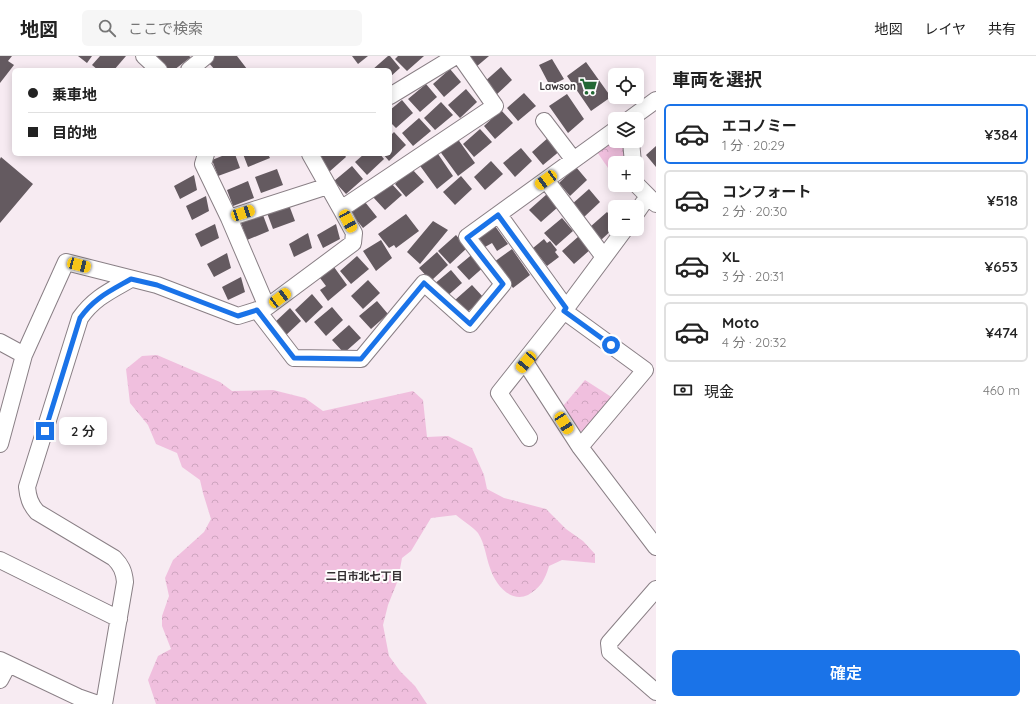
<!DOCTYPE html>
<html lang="ja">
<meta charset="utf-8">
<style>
:root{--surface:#fff;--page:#f6f6f6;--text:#222;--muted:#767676;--line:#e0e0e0;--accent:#1a73e8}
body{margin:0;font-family:Quicksand,"Noto Sans JP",sans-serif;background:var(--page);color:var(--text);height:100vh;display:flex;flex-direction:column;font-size:15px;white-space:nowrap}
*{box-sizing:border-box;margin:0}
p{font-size:13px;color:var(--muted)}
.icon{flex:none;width:22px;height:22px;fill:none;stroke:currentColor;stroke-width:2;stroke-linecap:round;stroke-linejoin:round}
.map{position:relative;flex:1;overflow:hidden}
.drawer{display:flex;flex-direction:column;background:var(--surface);width:380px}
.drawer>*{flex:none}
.hud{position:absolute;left:12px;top:12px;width:380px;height:88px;border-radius:6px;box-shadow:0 2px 10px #0003;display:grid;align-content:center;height:88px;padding:0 16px;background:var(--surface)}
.tools{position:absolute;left:608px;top:12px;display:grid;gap:8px}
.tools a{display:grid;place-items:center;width:36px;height:36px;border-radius:6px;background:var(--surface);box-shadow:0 2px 10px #0003;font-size:20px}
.end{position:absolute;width:18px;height:18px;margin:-9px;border:5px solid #1a73e8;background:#fff;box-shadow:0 0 0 2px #fff}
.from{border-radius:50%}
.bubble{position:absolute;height:28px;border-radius:6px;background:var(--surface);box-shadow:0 2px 10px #0003;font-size:13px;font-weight:600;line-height:28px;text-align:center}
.car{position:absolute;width:12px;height:24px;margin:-12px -6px;border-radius:5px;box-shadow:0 0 3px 1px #0007;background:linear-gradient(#f5c518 24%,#345 0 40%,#f5c518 0 76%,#345 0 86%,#f5c518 0)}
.hud b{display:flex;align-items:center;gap:14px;height:38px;font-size:15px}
.hud b+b{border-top:1px solid var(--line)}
.hud i{width:10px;height:10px;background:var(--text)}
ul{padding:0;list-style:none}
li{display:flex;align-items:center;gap:12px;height:60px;margin:0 8px 6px;padding:0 8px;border:2px solid var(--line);border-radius:6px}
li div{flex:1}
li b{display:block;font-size:15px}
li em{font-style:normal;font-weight:600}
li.current{border-color:var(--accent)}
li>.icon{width:36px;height:36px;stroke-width:1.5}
h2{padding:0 16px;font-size:18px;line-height:48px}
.pay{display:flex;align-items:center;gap:10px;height:44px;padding:0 16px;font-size:15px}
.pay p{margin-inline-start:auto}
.action{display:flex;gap:8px;margin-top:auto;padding:8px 16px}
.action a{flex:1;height:46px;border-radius:6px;background:var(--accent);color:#fff;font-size:16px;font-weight:600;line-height:46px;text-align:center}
header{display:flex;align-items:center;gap:24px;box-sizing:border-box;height:56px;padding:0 20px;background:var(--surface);border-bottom:1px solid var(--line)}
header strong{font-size:19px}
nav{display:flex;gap:22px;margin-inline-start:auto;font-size:14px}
.search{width:280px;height:36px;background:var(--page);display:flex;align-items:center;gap:10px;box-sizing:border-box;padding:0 14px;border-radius:6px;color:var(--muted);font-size:15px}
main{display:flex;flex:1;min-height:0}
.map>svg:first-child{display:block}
</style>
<header>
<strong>地図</strong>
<div class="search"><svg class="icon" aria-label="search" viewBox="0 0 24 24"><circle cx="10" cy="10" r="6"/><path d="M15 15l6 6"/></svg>ここで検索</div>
<nav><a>地図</a><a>レイヤ</a><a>共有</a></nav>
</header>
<main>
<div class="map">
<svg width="656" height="648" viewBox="0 0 656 648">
<defs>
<pattern id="forest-crowns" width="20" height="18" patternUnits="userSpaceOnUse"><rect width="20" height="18" fill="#f0bfde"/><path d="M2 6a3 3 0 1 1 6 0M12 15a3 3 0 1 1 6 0" fill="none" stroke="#cea4bf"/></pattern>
</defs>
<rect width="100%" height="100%" fill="#f7ebf2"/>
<path fill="url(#forest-crowns)" d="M615,78V85H626L627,107H615V122L595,93Z
M157,299L220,326L232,335L273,334L305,342L323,355L413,335L423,344L427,381L448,380L472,392L484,419L487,433L504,442L546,453L566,473L583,485L595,498V507L562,504L549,510C545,524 540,532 528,539C510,547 495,528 490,512C486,501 485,488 478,477C473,471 463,465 456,459L431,462L411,495L402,502L398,524L388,549L383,569L389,600L400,615L415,630L427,648H156L148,624L158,600L171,593L162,570V560L169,540L165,522L173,504L204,476L211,463L203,437L200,424L182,411L177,397L156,388L148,369L130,347L126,313L142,300Z
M585,324L613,342L584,376L575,373L563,350Z"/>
<path fill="#645a60" d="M0,0H12L8,5L14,9L0,27Z
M78,0H92L87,7Z
M100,0H126L114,14H98L92,9Z
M156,0H189L191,1L174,14H167Z
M215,0H237L247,13L215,14L208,6Z
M352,0H368L358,8Z
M388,0H390L400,12L390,21V14H372Z
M398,0H424L407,15L395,3Z
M467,0H489L476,11Z
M552,3L564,23L550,30L539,9Z
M586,6L611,41L591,55L567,20Z
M501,11L512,24L495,40L483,27Z
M450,13L461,26L444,41L433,28Z
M426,28L437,41L420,56L408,43Z
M466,33L477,46L460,62L448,49Z
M524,37L536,50L518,65L507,52Z
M567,38L584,63L568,77L549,50Z
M402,44L413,57L396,72L390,66V54Z
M441,46L453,59L435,74L424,62Z
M501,54L513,67L495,83L484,70Z
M419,62L431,75L413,90L402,77Z
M480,73L492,86L474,101L463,88Z
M394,76L406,89L389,105L383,98H390V80Z
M549,81L561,94L543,109L532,96Z
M457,82L475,107L458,120L439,94Z
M656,90V111L646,99Z
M521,92L532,105L515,121L503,107Z
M436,95L453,120L437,133L418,107Z
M227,98H235L240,112L218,120L212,104Z
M243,98H268L270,102L248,111Z
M323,98H344L346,101L329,116L317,103Z
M364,98H380L384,103L367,119L355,106Z
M1,101L33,128L0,167V103Z
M491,105L503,118L485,134L474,121Z
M352,110L363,123L346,138L334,125Z
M576,111L587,124L570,140L559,127Z
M277,113L283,129L261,137L255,121Z
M412,113L424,126L406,141L395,128Z
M194,119L197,134L180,143L174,130Z
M461,120L472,133L455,149L443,136Z
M248,125L254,142L233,150L227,134Z
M390,126L402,139L385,154L373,141Z
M589,133L600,146L583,162L571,149Z
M547,138L558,151L541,166L529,154Z
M206,140L209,155L192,164L186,150Z
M365,146L377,161L363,172L351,157Z
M289,149L295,165L273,173L267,157Z
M607,156L615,165V171L601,184L590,171Z
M406,158L419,175L396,192L394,189L389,192L378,178Z
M263,159L269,175L247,184L241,167Z
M562,162L573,175L556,190L544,177Z
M433,165L448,174L420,208L407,196Z
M215,168L219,182L201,191L195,178Z
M336,168L340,183L323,192L317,179Z
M495,170L508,188L497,195L492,187L485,191L479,182Z
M308,177L312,192L294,201L289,188Z
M456,179L467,192L450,208L438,195Z
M579,180L591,193L574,208L562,195Z
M544,183L547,187L550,185L557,194L555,196L559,201L547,210L533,192Z
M381,184L392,202L376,215L363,195Z
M512,193L530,219L513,232L494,206Z
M437,196L448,209L431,225L419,212Z
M475,196L486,209L469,224L457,211Z
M227,197L231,212L214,221L207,208Z
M357,200L369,213L351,228L340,215Z
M334,211L347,229L328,245L320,234L326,230L320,222Z
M451,214L462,227L445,242L433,229Z
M241,221L245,236L228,244L222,231Z
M368,224L380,237L363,253L351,240Z
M472,229L484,242L466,257L455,244Z
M312,238L323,251L306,267L295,254Z
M377,245L388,258L371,273L359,260Z
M332,251L343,264L326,280L314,266Z
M290,252L301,265L284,281L273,268Z
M349,269L361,282L344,297L332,284Z"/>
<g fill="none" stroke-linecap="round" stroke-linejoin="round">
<defs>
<path id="minor" d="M144,0L159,14
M189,14L206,0
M390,40L456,0
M630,63L656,44
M544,65L573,103
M631,85L633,107
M206,98L203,108L229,162L267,251
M310,98L341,153
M546,124L604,201
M637,129L656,148
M637,156L648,140
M499,159L566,252
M229,162L328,130
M257,254L294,302L361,303L424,227L470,268L503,228L467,181L615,74
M564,255L645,314L580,391
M0,286L24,299
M525,306L580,391L656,491
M529,382L499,337L564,255L625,173
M0,388L24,299L66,206L157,229L238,260L267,251L353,187L354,177L341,153L495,50L460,0
M0,504L119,563
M656,533L609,587L610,596L656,636
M0,604L78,641L98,648
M0,624L8,609
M104,648L125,526C124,515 121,509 114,502L37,456C30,448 28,441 27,431L80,262C94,242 110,235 131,223"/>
</defs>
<use href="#minor" stroke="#897f85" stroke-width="18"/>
<use href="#minor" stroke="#fff" stroke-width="16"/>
</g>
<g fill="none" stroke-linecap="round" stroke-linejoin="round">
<path stroke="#1a73e8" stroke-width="5" d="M45,375L80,262C94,242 110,235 131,223L157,229L238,260L257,254L294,302L361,303L424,227L470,268L503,228L467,182L498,159L566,252L564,255L611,289"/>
</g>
<defs>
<symbol id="supermarket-bare" viewBox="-9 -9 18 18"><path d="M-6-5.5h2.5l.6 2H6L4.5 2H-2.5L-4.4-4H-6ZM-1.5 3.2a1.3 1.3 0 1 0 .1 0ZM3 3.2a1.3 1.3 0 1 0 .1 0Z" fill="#236834" stroke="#fefcfd" stroke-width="2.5" paint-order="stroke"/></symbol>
</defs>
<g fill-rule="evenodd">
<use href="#supermarket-bare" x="576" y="18" width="25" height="25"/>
</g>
<g text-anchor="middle" stroke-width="4" stroke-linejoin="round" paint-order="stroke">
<g font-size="10" font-weight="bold" fill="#322d30" stroke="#fefcfd" text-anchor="end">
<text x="576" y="34">Lawson</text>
</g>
<g font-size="11" font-weight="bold" fill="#322d30" stroke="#fefcfd">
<text x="364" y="524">二日市北七丁目</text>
</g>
</g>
</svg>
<div class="tools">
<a><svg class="icon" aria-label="locate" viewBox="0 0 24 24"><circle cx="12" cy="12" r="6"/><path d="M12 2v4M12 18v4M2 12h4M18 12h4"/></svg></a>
<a><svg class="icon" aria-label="layers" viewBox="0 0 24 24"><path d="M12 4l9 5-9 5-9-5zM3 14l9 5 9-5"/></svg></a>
<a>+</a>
<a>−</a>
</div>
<i class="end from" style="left:611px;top:289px"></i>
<i class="end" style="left:45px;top:375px"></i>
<div class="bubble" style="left:59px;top:361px;width:48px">2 分</div>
<i class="car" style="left:546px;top:124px;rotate:234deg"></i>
<i class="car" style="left:243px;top:157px;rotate:72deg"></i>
<i class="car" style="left:348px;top:165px;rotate:152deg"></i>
<i class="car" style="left:79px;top:209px;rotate:105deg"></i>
<i class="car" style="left:280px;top:242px;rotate:53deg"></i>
<i class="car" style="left:526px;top:306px;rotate:220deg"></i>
<i class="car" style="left:564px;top:367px;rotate:147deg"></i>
<div class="hud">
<b><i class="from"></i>乗車地</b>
<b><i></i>目的地</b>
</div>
</div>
<section class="drawer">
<h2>車両を選択</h2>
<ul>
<li class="current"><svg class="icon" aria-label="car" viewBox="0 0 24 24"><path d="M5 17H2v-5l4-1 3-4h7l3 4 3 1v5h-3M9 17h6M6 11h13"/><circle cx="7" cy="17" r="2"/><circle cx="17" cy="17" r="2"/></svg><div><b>エコノミー</b><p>1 分 · 20:29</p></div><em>¥384</em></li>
<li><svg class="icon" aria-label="car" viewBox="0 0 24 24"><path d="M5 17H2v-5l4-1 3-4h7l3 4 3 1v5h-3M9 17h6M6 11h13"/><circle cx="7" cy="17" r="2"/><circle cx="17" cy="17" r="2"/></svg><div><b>コンフォート</b><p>2 分 · 20:30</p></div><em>¥518</em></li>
<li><svg class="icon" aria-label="car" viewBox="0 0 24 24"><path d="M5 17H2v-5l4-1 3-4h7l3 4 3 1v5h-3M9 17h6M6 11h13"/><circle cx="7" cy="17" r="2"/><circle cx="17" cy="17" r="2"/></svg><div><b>XL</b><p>3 分 · 20:31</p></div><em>¥653</em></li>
<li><svg class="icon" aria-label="car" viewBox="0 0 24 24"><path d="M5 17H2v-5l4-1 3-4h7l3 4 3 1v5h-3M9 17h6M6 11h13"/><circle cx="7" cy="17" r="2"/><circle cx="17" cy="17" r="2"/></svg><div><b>Moto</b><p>4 分 · 20:32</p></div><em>¥474</em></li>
</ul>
<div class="pay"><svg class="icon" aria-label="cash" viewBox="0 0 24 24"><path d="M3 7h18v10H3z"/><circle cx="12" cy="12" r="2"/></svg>現金<p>460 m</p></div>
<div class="action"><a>確定</a></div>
</section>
</main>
